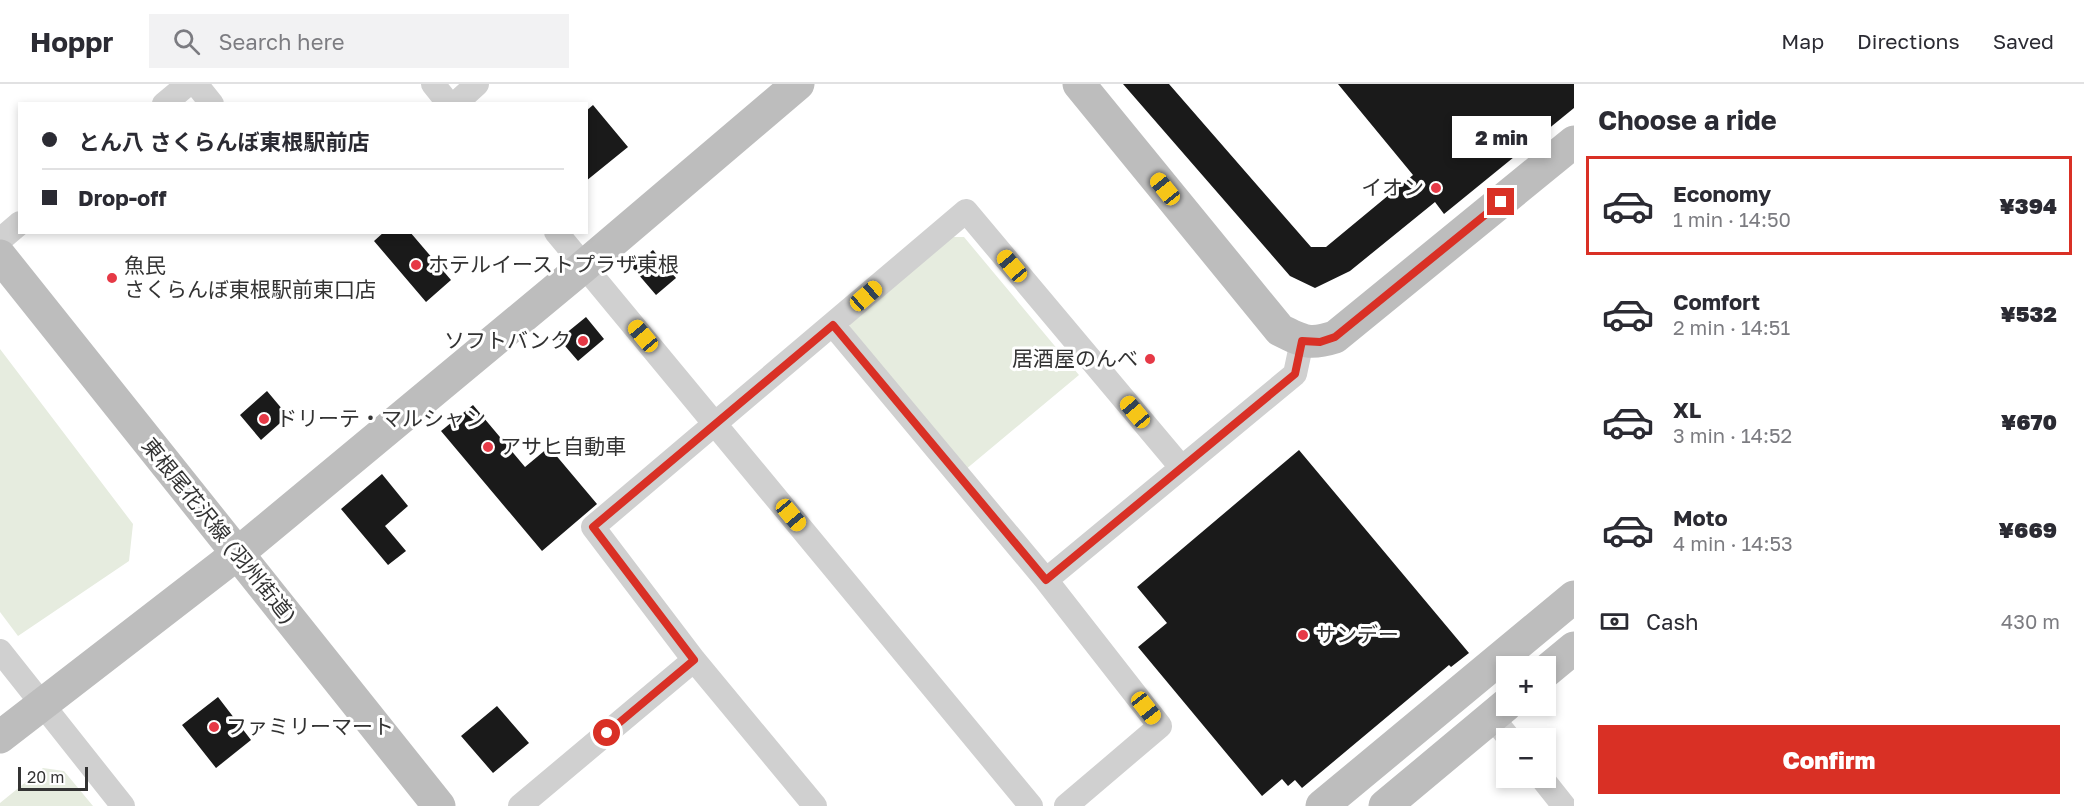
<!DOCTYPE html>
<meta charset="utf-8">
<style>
:root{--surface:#fff;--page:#f2f2f3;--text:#2b2b33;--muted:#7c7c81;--line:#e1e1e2;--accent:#d93025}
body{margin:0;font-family:"Golos Text","Noto Sans JP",sans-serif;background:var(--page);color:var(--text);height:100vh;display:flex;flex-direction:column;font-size:22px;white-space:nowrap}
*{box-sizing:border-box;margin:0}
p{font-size:20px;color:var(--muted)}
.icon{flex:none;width:33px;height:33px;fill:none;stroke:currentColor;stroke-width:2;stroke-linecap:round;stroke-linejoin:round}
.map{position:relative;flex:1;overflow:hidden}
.side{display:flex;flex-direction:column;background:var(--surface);width:510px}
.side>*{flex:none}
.top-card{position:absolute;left:18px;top:18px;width:570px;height:132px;border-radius:0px;box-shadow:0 3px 9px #0003;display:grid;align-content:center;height:132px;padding:0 24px;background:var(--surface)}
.controls{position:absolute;left:1496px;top:572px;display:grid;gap:12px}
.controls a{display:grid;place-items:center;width:60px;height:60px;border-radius:0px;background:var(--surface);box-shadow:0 3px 9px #0003;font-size:30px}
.scale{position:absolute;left:18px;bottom:15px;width:70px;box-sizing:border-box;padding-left:6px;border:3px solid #333;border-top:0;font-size:16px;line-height:21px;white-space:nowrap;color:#333;-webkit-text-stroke:4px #fff;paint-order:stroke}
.end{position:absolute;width:27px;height:27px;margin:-14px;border:8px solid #d93025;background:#fff;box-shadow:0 0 0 3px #fff}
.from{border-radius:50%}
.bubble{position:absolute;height:42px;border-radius:0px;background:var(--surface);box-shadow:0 3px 9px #0003;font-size:20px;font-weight:800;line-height:42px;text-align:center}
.car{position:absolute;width:18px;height:36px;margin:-18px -9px;border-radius:8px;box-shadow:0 0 4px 2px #0007;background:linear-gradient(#f5c518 24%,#345 0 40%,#f5c518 0 76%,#345 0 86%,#f5c518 0)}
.top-card b{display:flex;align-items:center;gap:21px;height:57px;font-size:22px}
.top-card b+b{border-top:2px solid var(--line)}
.top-card i{width:15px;height:15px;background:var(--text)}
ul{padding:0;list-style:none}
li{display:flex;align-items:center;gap:18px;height:99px;margin:0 12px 9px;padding:0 12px;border:3px solid transparent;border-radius:0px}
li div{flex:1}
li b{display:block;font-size:22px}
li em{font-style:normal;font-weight:800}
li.current{border-color:var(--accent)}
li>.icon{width:54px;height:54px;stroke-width:1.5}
h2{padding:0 24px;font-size:27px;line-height:72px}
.pay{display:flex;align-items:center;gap:15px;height:66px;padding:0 24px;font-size:22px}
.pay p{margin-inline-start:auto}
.primary-button{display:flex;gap:12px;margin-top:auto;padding:12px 24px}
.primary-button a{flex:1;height:69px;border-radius:0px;background:var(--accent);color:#fff;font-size:24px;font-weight:800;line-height:69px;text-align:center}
header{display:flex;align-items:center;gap:36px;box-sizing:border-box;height:84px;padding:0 30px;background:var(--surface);border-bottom:2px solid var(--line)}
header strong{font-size:28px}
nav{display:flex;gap:33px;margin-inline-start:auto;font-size:21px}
.search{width:420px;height:54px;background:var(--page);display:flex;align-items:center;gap:15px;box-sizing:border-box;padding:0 21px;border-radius:0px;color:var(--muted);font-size:22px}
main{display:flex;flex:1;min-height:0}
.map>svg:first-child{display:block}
</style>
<header>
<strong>Hoppr</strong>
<div class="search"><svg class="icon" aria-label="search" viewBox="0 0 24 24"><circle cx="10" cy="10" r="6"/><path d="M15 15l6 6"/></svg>Search here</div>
<nav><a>Map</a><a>Directions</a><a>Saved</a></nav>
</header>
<main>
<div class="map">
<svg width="1574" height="722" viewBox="0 0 1574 722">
<rect width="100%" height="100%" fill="#fff"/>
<path fill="#e6ecdf" d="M946,153H964L1079,291L965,386L848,246L853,232Z
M0,265L133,440L129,477L18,552L0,528Z
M43,684L64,687L93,722H0V719Z"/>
<path fill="#1a1a1a" d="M1123,0H1169L1311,163H1326L1413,91L1338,0H1574V24L1444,130L1435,118L1350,187L1315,204L1290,192Z
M593,21L628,63L586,97V27Z
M384,148H410L451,196L426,218L374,157Z
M653,166L676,194L656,211L632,183Z
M586,233L604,255L578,277L559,255Z
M267,307L288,332L261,356L240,331Z
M473,321L525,383L549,363L597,420L542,467L441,347Z
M1299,366L1469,569L1451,583L1449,581L1302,704L1295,696L1288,702L1282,695L1262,712L1138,563L1167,539L1137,503Z
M382,390L408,422L385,442L406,467L388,481L341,425Z
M218,613L251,656L216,684L182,641Z
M497,622L529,659L493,689L461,652Z"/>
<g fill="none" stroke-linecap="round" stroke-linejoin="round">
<path stroke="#d0d0d0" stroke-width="24" d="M196,0L212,20
M433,0L449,20
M164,20L188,0
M455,20L477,0
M556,148L1031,722
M0,156L20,139
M833,241L1046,496L1160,642L1066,722
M1046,496L1295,290L1302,257
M0,567L123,722
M1492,633L1509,654
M1541,693L1564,722
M520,722L694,576
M815,722L694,576L593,443L966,127L1181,383"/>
<path stroke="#bdbdbd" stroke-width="33" d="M1079,0L1280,246C1304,258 1310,261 1335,253L1574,58
M0,172L439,722
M1545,588L1574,564
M0,653L237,470L584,182L798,0
M1322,722L1574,513
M1385,722L1506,621"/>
</g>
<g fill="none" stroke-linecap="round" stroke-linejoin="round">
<path stroke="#d93025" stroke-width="8" d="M607,649L694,576L593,443L833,241L1046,496L1295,290L1302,257L1320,258L1335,253L1501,118"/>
</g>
<g fill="#e63946" stroke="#fff" stroke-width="2">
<circle cx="1436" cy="104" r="6"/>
<circle cx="416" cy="181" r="6"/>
<circle cx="112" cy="194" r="6"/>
<circle cx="583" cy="257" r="6"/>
<circle cx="1150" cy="275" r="6"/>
<circle cx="264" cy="335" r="6"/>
<circle cx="488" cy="363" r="6"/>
<circle cx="1303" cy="551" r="6"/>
<circle cx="214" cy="643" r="6"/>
</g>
<g text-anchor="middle" stroke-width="6" stroke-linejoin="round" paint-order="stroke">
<g font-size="21" fill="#333" stroke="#fff" text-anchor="start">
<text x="1424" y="111" text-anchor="end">イオン</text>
<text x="428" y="188">ホテルイーストプラザ東根</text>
<text x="124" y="189">魚民<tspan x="124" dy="24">さくらんぼ東根駅前東口店</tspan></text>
<text x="571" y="264" text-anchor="end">ソフトバンク</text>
<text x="1138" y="282" text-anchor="end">居酒屋のんべ</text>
<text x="276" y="342">ドリーテ・マルシャン</text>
<text x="500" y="370">アサヒ自動車</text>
<text x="1315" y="558">サンデー</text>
<text x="226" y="650">ファミリーマート</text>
</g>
<g font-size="21" fill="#333" stroke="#fff">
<text transform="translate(219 447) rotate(51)" y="7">東根尾花沢線 (羽州街道)</text>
</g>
</g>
</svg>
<div class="controls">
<a>+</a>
<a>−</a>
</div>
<div class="scale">20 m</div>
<i class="end from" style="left:607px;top:649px"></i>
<i class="end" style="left:1501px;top:118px"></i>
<div class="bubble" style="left:1452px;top:32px;width:99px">2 min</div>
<i class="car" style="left:1165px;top:105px;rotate:321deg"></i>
<i class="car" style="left:1012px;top:182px;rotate:320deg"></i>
<i class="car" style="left:866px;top:212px;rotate:49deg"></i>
<i class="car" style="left:643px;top:252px;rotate:320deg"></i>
<i class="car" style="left:1135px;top:328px;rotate:320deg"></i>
<i class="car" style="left:791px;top:431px;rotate:140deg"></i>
<i class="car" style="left:1146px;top:624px;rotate:142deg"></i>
<div class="top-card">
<b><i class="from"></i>とん八 さくらんぼ東根駅前店</b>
<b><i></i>Drop-off</b>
</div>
</div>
<section class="side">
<h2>Choose a ride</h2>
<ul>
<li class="current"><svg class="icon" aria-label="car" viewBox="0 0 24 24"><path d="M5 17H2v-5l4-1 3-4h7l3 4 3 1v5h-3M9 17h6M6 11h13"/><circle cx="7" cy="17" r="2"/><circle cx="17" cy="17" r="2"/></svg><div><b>Economy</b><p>1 min · 14:50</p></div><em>¥394</em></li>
<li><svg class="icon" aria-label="car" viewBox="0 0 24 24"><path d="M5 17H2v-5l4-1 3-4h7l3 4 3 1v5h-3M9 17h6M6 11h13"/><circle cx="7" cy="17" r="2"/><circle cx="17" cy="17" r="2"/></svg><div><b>Comfort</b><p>2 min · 14:51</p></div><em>¥532</em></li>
<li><svg class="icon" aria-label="car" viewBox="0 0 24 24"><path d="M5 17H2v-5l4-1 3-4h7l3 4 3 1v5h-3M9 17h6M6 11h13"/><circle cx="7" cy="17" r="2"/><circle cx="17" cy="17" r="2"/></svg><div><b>XL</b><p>3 min · 14:52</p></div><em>¥670</em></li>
<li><svg class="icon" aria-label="car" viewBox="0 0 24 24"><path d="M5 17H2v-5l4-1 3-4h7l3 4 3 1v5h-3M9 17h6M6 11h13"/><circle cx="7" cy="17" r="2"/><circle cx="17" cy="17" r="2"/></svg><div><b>Moto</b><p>4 min · 14:53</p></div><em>¥669</em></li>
</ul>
<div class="pay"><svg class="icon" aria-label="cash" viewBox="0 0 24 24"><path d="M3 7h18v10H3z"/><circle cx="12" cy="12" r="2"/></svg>Cash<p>430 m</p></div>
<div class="primary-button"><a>Confirm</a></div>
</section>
</main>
